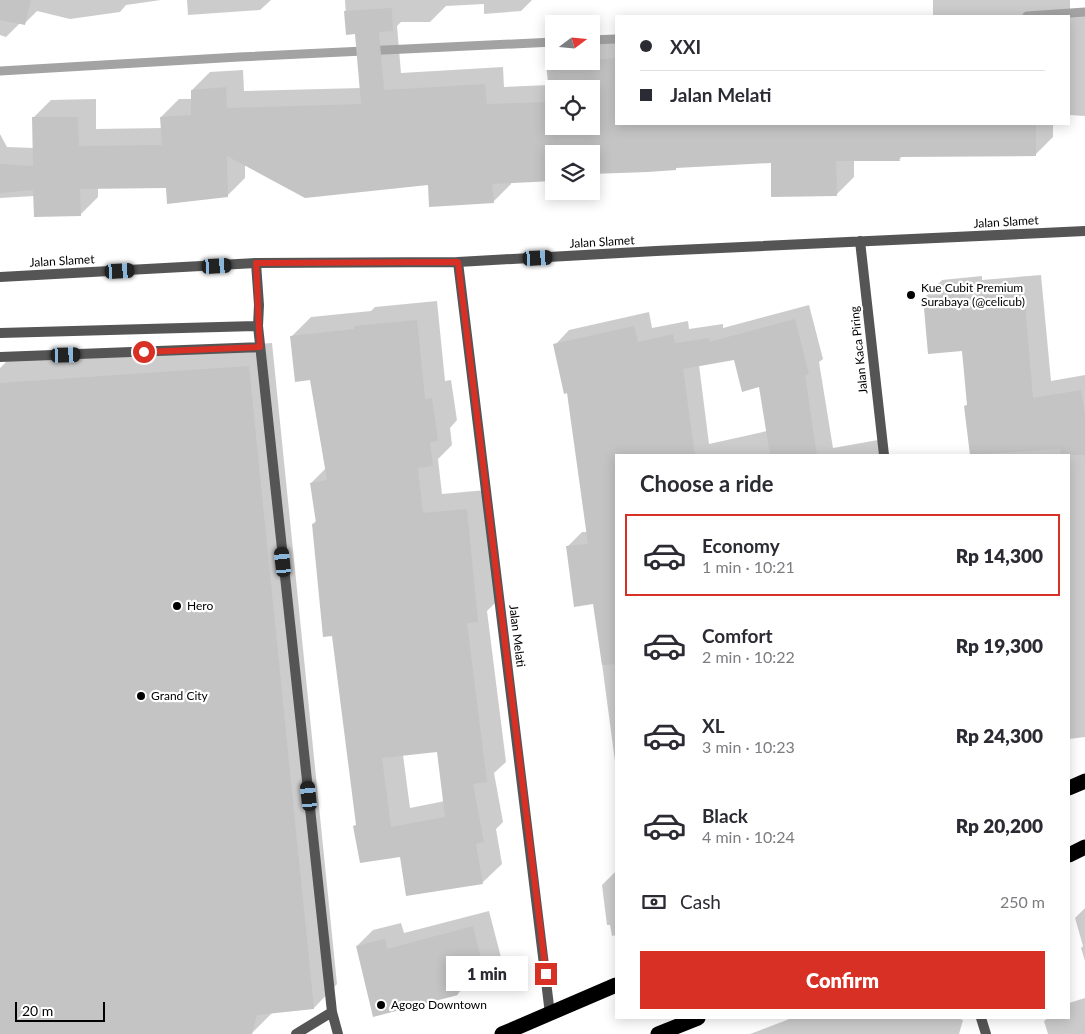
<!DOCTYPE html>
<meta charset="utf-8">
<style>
:root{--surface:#fff;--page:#f7f7f7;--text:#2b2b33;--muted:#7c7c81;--line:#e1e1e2;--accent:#d93025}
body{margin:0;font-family:Lato,sans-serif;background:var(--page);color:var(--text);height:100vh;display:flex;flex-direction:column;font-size:19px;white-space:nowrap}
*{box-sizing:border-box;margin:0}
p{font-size:16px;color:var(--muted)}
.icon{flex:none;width:28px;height:28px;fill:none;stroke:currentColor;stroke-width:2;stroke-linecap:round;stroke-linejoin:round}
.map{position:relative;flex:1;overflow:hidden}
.panel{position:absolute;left:615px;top:454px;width:455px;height:565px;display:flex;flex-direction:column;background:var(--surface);border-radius:0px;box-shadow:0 2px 12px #0003}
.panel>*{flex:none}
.top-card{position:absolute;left:615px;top:15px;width:455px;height:110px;border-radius:0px;box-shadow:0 2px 12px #0003;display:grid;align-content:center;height:110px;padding:0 25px;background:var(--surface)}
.needle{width:32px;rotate:74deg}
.fabs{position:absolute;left:545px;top:15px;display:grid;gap:10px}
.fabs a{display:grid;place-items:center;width:55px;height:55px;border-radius:0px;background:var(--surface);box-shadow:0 2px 12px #0003;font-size:25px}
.scale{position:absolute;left:15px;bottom:12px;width:90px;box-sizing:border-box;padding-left:5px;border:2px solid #000;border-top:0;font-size:14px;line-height:18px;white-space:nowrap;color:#000;-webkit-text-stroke:4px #fff;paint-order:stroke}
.end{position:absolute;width:22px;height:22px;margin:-11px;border:6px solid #d93025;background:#fff;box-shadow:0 0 0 2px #fff}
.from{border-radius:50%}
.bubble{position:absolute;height:35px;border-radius:0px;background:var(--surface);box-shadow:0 2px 12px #0003;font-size:16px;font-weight:800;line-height:35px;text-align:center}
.car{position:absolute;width:15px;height:30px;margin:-15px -8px;border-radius:6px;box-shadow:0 0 4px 1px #0007;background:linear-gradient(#222 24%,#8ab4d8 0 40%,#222 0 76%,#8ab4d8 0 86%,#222 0)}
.top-card b{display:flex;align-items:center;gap:18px;height:48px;font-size:19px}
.top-card b+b{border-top:1px solid var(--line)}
.top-card i{width:12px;height:12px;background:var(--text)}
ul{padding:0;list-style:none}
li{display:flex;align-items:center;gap:15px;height:82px;margin:0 10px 8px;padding:0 15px;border:2px solid transparent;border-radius:0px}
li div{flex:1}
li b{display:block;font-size:19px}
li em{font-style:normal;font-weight:800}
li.on{border-color:var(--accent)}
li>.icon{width:45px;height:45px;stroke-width:1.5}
h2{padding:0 25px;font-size:22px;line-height:60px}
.pay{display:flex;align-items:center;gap:12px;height:55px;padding:0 25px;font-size:19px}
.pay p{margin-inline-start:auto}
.action{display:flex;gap:10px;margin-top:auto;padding:10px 25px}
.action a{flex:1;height:58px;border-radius:0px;background:var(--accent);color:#fff;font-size:20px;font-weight:800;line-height:58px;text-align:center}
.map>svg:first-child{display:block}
</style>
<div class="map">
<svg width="1085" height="1034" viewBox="0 0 1085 1034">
<rect width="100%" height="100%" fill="#fff"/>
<path fill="#0003" fill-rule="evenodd" d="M0,0H161L126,5L120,12L70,19L37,11L24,24L20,23L6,37L0,35Z
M187,0H271L260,10L188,15Z
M345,0H532L521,11L484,14V4L446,6L430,22H401L397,26L401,73L503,67L504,87L549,85L547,63L554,56V61H591V43L616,42V124H1053V137L1035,155H903L899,160H854V177L836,195L772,161L678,167L675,169L591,154H554L511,182V184L493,202L429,184L245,164V178L228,195L167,187L98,188V197L80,215L35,196L0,198V134L7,147L34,148L33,118L51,100L96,99V129L162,128L161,117L179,99H192V90L210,72L243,70L244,91L361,88L356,33H347ZM554,89H591V126H554Z
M933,0H1070V12H1085V116L1069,115V16H933Z
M1041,275L1051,381L1085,375V737L1069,739V455H986L965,406L968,404L963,350L925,297L942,280L982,276V280Z
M437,301L445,381L451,380L457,420L450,428L452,445L438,459L442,494L486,490L497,601L487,611L506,762L494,773L503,822L496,829L502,864L482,883L401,856L355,826L357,824L333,635L313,524L317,520L311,483L326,468L311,378L291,337L311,317L371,311L375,307ZM438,751L445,801L410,808L403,755Z
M809,305L823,359L819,362L833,448L878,440L881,455H616V769L594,603L567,547L582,532H587L568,392L555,345L569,330L649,312L652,328L688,321L689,329L723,324V328ZM734,359L760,386L767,431L709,444L699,365Z
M272,343L337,984L314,1008L273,1012L251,1034H0V368L8,360Z
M616,871V935L612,936L610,925H607L602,885Z
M1085,908V961L1081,948L1083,946L1075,918Z
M489,911L503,965L487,981L464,987L458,994L357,946L373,930L401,923L404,933Z
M1085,998V1034H1048L1044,1021L1048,1018H1069V1003Z
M792,1018H957L963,1020L959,1034H750Z"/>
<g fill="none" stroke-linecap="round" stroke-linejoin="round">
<path stroke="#a3a3a3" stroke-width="9" d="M1027,16L1085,12
M591,40L616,39
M0,71L239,57L554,42"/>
</g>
<path fill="#c4c4c4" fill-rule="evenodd" d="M0,0H31L25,25L0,20Z
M392,8L393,31L379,32L384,90L485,84L487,104L550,102L546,63L591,61V60L616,58V124H1036V156L899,157L900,161H836L837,196L771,197V163L676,168V170L648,172L591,174V154H554V181L492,184L494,203L429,207L428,185L305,198L227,156L228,197L167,204L166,188L80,189L81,216L34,217L33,190L0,193V164L33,166L32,117H78L79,146L162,145L160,117L191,115V90L226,87L227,108L361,104L355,34L346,35L344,11ZM554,89H591V126H554Z
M1024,292L1033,398L1081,390L1085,414V455H1061L1060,449L970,455L964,406L967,405L962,351L928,354L923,297L965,293V297Z
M795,319L809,374L805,375L817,455H770L759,387L742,392L734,360L683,369L695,455H616V664L602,665L593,604L574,607L566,546L588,544L567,393L564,394L553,344L634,326L638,342L673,334L675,343L709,338V342Z
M417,320L425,399L432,398L438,441L430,442L433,466L418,468L423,513L467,509L478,622L467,623L487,782L473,784L484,842L476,844L483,884L406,896L400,857L360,863L353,826L356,825L332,636L323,637L312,524L316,523L310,483L327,480L310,380L295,382L290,336L354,329V326ZM437,752L445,817L391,827L382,758Z
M249,366L314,1009L257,1015L252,1034H0V383Z
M473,926L487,983L457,990L458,995L373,1017L356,946L385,939L387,949Z"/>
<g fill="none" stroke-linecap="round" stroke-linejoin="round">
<path stroke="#555" stroke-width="10" d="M256,263L259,305L258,326
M0,333L258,326L332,1012L338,1034
M0,357L260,347
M296,1034L332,1012"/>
<path stroke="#555" stroke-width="10" d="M860,241L884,455
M458,262L550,1014
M0,277L256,263L458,262L656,251L1085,231
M981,1018L986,1034"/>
<path stroke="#000" stroke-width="15" d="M1069,788L1085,781
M1069,855L1085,847
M502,1034L616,985
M658,1034L698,1018"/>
</g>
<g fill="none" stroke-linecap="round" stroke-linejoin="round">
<path stroke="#d93025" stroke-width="6" d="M144,352L260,347C258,319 258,291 256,263L458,262L546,974"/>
</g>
<g fill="#000" stroke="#fff" stroke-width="2">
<circle cx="911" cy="295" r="5"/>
<circle cx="177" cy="606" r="5"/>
<circle cx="141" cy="696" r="5"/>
<circle cx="381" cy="1005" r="5"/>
</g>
<g text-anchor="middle" stroke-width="4.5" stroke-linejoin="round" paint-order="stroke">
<g font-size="12" fill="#000" stroke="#fff">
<text transform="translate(1006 222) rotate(-3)" y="4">Jalan Slamet</text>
<text transform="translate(602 242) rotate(-3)" y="4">Jalan Slamet</text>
<text transform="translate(62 261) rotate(-3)" y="4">Jalan Slamet</text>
<text transform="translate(859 350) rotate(-96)" y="4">Jalan Kaca Piring</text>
<text transform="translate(517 636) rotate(83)" y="4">Jalan Melati</text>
</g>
<g font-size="12" fill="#000" stroke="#fff" text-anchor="start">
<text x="921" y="292">Kue Cubit Premium<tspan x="921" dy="14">Surabaya (@celicub)</tspan></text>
<text x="187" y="610">Hero</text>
<text x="151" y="700">Grand City</text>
<text x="391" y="1009">Agogo Downtown</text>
</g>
</g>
</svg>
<div class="fabs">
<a><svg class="needle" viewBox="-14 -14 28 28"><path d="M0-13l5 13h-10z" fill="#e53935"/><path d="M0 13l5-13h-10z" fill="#7c7c81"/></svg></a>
<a><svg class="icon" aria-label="locate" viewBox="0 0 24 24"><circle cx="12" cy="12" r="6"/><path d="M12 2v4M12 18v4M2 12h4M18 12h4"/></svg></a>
<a><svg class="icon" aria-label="layers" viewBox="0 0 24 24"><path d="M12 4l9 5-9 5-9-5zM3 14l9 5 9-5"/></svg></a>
</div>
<div class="scale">20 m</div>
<i class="end from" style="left:144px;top:352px"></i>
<i class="end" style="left:546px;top:974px"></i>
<div class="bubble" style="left:446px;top:956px;width:82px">1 min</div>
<i class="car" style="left:538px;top:258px;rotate:87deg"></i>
<i class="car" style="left:217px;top:266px;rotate:87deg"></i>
<i class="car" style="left:120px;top:271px;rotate:87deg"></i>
<i class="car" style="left:66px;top:355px;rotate:88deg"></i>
<i class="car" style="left:283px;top:562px;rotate:354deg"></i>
<i class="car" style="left:309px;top:796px;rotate:354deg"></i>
<div class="top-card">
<b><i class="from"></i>XXI</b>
<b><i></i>Jalan Melati</b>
</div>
<section class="panel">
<h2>Choose a ride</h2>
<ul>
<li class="on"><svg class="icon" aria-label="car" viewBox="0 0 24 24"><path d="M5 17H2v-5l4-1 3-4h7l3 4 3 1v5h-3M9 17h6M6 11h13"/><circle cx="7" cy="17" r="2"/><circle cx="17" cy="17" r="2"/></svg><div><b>Economy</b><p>1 min · 10:21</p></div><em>Rp 14,300</em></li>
<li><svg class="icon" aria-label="car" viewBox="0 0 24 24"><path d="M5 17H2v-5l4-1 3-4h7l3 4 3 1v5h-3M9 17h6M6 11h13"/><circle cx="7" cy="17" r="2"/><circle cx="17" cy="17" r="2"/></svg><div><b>Comfort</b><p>2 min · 10:22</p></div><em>Rp 19,300</em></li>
<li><svg class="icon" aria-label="car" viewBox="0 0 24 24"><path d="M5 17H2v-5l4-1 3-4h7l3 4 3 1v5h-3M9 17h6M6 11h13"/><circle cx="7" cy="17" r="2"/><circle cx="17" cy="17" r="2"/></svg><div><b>XL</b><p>3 min · 10:23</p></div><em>Rp 24,300</em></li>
<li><svg class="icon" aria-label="car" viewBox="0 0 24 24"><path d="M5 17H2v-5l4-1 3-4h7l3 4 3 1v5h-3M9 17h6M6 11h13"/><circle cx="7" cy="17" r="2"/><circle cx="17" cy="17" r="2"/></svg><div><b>Black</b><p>4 min · 10:24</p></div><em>Rp 20,200</em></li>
</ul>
<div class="pay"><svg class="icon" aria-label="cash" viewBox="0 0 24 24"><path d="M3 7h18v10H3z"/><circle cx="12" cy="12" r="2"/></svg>Cash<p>250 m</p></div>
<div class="action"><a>Confirm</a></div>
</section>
</div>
